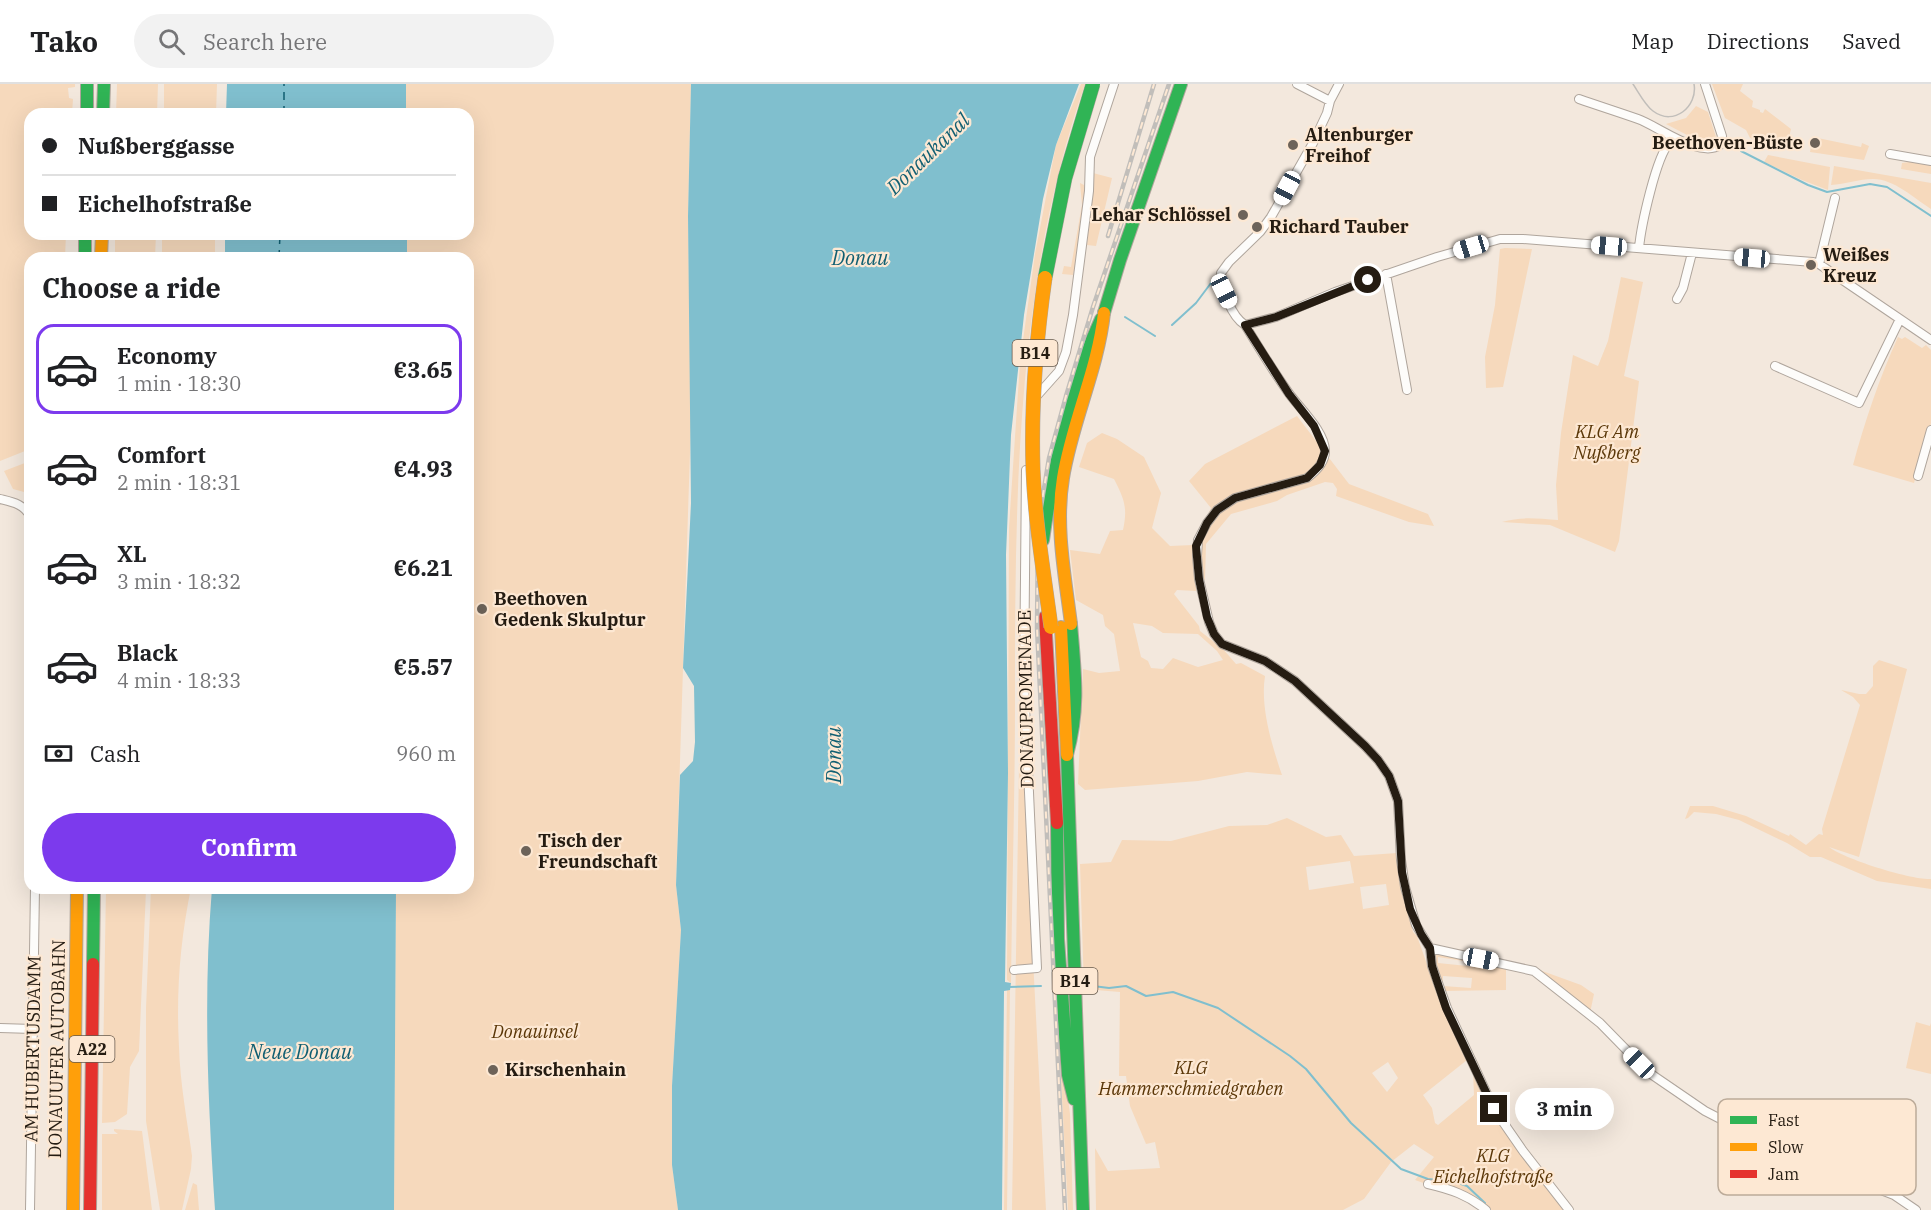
<!DOCTYPE html>
<meta charset="utf-8">
<style>
:root{--surface:#fff;--page:#f2f2f2;--text:#202124;--muted:#757577;--line:#e0e0e0;--accent:#7c3aed}
body{margin:0;font-family:"IBM Plex Serif",serif;background:var(--page);color:var(--text);height:100vh;display:flex;flex-direction:column;font-size:22px;white-space:nowrap}
*{box-sizing:border-box;margin:0}
p{font-size:20px;color:var(--muted)}
.icon{flex:none;width:33px;height:33px;fill:none;stroke:currentColor;stroke-width:2;stroke-linecap:round;stroke-linejoin:round}
.map{position:relative;flex:1;overflow:hidden}
.side{position:absolute;left:24px;top:168px;width:450px;height:642px;display:flex;flex-direction:column;background:var(--surface);border-radius:18px;box-shadow:0 6px 24px #0002}
.side>*{flex:none}
.hud{position:absolute;left:24px;top:24px;width:450px;height:132px;border-radius:18px;box-shadow:0 6px 24px #0002;display:grid;align-content:center;height:132px;padding:0 18px;background:var(--surface)}
.end{position:absolute;width:27px;height:27px;margin:-14px;border:8px solid #251c12;background:#fff;box-shadow:0 0 0 3px #fff}
.from{border-radius:50%}
.bubble{position:absolute;height:42px;border-radius:21px;background:var(--surface);box-shadow:0 6px 24px #0002;font-size:20px;font-weight:800;line-height:42px;text-align:center}
.car{position:absolute;width:18px;height:36px;margin:-18px -9px;border-radius:8px;box-shadow:0 0 4px 2px #0007;background:linear-gradient(#fff 24%,#345 0 40%,#fff 0 76%,#345 0 86%,#fff 0)}
.hud b{display:flex;align-items:center;gap:21px;height:57px;font-size:22px}
.hud b+b{border-top:2px solid var(--line)}
.hud i{width:15px;height:15px;background:var(--text)}
ul{padding:0;list-style:none}
li{display:flex;align-items:center;gap:18px;height:90px;margin:0 12px 9px;padding:0 6px;border:3px solid transparent;border-radius:18px}
li div{flex:1}
li b{display:block;font-size:22px}
li em{font-style:normal;font-weight:800}
li.selected{border-color:var(--accent)}
li>.icon{width:54px;height:54px;stroke-width:1.5}
h2{padding:0 18px;font-size:27px;line-height:72px}
.pay{display:flex;align-items:center;gap:15px;height:66px;padding:0 18px;font-size:22px}
.pay p{margin-inline-start:auto}
.primary-button{display:flex;gap:12px;margin-top:auto;padding:12px 18px}
.primary-button a{flex:1;height:69px;border-radius:36px;background:var(--accent);color:#fff;font-size:24px;font-weight:800;line-height:69px;text-align:center}
header{display:flex;align-items:center;gap:36px;box-sizing:border-box;height:84px;padding:0 30px;background:var(--surface);border-bottom:2px solid var(--line)}
header strong{font-size:28px}
nav{display:flex;gap:33px;margin-inline-start:auto;font-size:21px}
.search{width:420px;height:54px;background:var(--page);display:flex;align-items:center;gap:15px;box-sizing:border-box;padding:0 21px;border-radius:33px;color:var(--muted);font-size:22px}
.map>svg:first-child{display:block}
</style>
<header>
<strong>Tako</strong>
<div class="search"><svg class="icon" aria-label="search" viewBox="0 0 24 24"><circle cx="10" cy="10" r="6"/><path d="M15 15l6 6"/></svg>Search here</div>
<nav><a>Map</a><a>Directions</a><a>Saved</a></nav>
</header>
<div class="map">
<svg width="1931" height="1126" viewBox="0 0 1931 1126">
<rect width="100%" height="100%" fill="#f3e8dd"/>
<path fill="#f6d9bc" fill-rule="evenodd" d="M0,0H75V3L68,4L69,14L73,15L72,30H30V150H66L65,174H30V365L0,377Z
M117,0H158L157,30H116Z
M164,0H217L216,30H164Z
M406,0H691L688,132L691,337L676,801L681,846L672,1002V1081L678,1126H394L396,804H468V174H407V150H468V30H406Z
M1081,0H1085C1016,198 1015,410 1015,617C1015,711 1012,805 1011,899L1007,896L1009,443L1020,278L1035,170L1056,61Z
M1712,0H1743L1740,7L1753,17L1752,23L1760,26V28L1763,29L1765,25L1791,45L1786,66L1750,54L1746,46L1725,34Z
M1696,22L1708,28L1716,53L1713,56L1689,52L1666,40L1686,34Z
M1813,53L1861,63L1862,59L1869,62L1864,76L1810,68Z
M1768,71L1830,83L1828,106L1802,96L1764,78Z
M1916,77L1931,80V90L1901,85L1902,79Z
M1834,82L1931,99V125C1914,114 1894,95 1873,95C1859,95 1845,100 1831,101Z
M1093,89L1112,94L1096,162L1087,161Z
M1080,99L1084,101L1086,107L1079,165L1073,191L1062,190L1064,182L1071,183L1082,121Z
M115,150H156L155,174H115Z
M162,150H215V174H162Z
M1505,164L1532,165L1503,303L1486,304L1485,273L1495,221L1500,165Z
M1621,193L1643,198L1624,292L1639,297L1619,457L1615,468L1550,441L1502,438C1522,432 1538,435 1558,436L1556,401L1561,349L1573,271L1598,282L1608,257Z
M1898,253L1902,255L1905,253L1922,264L1926,261L1931,266V339L1914,399L1853,381C1865,337 1879,295 1898,253Z
M1297,332L1349,400L1428,430L1434,442L1409,438L1336,412L1337,405L1333,399L1325,398L1287,411L1277,417L1231,430L1206,460L1205,496L1197,490L1196,507L1177,506L1174,510L1199,542L1200,547L1223,565L1236,580L1241,579L1265,592C1260,623 1272,662 1282,691L1247,688L1198,697L1085,706L1078,700L1083,585L1099,589L1120,587L1114,550L1105,542L1103,531L1076,516L1070,466L1100,470L1110,447L1123,446C1128,423 1124,415 1114,395L1079,383L1087,359L1102,349L1117,355L1144,373L1161,409L1152,444L1170,462L1193,461L1211,424L1189,397L1205,380ZM1133,539L1152,542L1163,549L1198,550L1217,567L1223,576L1198,583L1173,574L1163,585L1151,584L1148,577L1141,573Z
M30,377V426L24,418V408L13,405L4,387Z
M1879,576L1907,585L1859,773L1829,763C1844,775 1911,796 1931,795V805L1877,797L1821,773H1810L1787,759L1739,736L1716,730L1694,728L1688,734L1685,735L1690,722H1713L1746,732L1789,752L1790,750L1806,761L1819,750L1823,751L1822,745L1860,621L1853,613L1841,606L1859,610H1866L1873,602V582Z
M1019,680L1023,682L1046,1126H1012Z
M1287,734L1326,753L1341,751L1354,772L1397,769L1400,797L1413,848L1417,852L1435,903L1453,928L1481,985L1492,1023L1563,1126H1486L1477,1118L1415,1096L1434,1073L1414,1060L1391,1078L1364,1115L1343,1126H1096L1095,1064L1108,1087L1160,1084L1155,1058L1146,1060L1130,1022L1126,992H1119L1120,908L1084,905L1080,780L1111,778L1122,756L1171,757L1229,742L1267,741ZM1350,777L1354,799L1309,806L1306,783ZM1386,800L1389,821L1363,825L1360,803ZM1467,976L1473,987L1474,1011L1438,1041L1435,1039L1432,1024L1423,1011ZM1388,978L1398,994L1387,1008L1372,989Z
M106,804H146V806L139,967L130,983L127,1030L115,1038L102,1039Z
M151,804H191C180,857 176,909 179,963C180,999 187,1036 192,1072L191,1085L182,1126H160L146,1037V924Z
M1438,868L1506,882V906L1444,907L1438,895L1434,871ZM1438,873L1476,879L1477,883L1438,879ZM1443,892L1472,894L1471,904L1443,902Z
M1534,884L1581,901L1594,910L1590,929Z
M1007,906H1010L1007,1126H1004Z
M1916,938L1930,942L1931,939V990L1906,984Z
M1063,976L1070,1030L1073,1126H1068L1060,977Z
M114,1045L142,1047L152,1126H102V1050H118L114,1047Z
M193,1099L197,1101L199,1126H185Z"/>
<path fill="#80bfce" d="M227,0H406V30H226Z
M691,0H1079L1056,61L1043,115L1024,231L1011,351L1006,471L1008,689L1005,898L1011,899L1010,906L1004,907L1002,1126H678L672,1081V1002L681,846L676,801L680,691L693,677L695,658L694,602L683,584L691,419L688,132Z
M225,150H407V174H225Z
M212,804H396L394,1126H215C208,1017 203,914 212,804Z"/>
<g fill="none" stroke-linecap="round" stroke-linejoin="round">
<path stroke="#80bfce" stroke-width="2" d="M1734,57L1741,67L1808,101L1827,108L1870,100L1887,103L1931,132
M1125,233L1155,252
M1172,241L1196,219L1211,199L1219,196
M1085,901L1109,904L1126,902L1146,912L1173,908L1218,924L1290,972L1306,985L1351,1039L1401,1085L1428,1095L1455,1098L1467,1102L1485,1119
M1008,903L1041,902"/>
<path stroke="#115f72" stroke-width="1.5" stroke-dasharray="8 6" stroke-linecap="butt" d="M284,30V0
M279,174L280,150"/>
<defs>
<path id="street" d="M1297,0L1330,17
M1339,0L1330,17L1327,29L1313,59L1271,133L1260,148L1229,178L1221,189C1222,206 1231,232 1245,241C1259,264 1273,287 1288,308C1299,324 1325,347 1325,367C1325,378 1315,388 1307,394L1235,414L1217,426L1207,439L1198,456L1197,472L1199,495L1209,538L1214,550L1222,560L1265,577L1295,597L1365,662L1378,676L1389,692L1398,717L1401,776L1405,803L1416,841L1430,864L1432,882L1447,924L1494,1025L1523,1067L1569,1126
M1579,15C1599,22 1618,28 1638,35C1658,42 1700,75 1720,61L1722,52L1705,0
M1890,70L1931,77
M1639,164C1641,143 1656,72 1670,58L1680,57
M1819,180L1835,114
M1386,190L1407,306
M1677,215L1683,204L1692,169
M1245,241L1276,233L1335,208L1437,173L1500,155H1523L1813,178L1819,180L1931,256
M1775,282L1859,319L1900,235
M1034,315L1059,287L1066,268L1073,231L1089,107L1090,73L1114,0
M1918,392L1931,346
M0,415C12,418 24,420 30,432
M1430,864L1534,887L1600,939L1648,988L1705,1027L1788,1070L1894,1111L1916,1126
M1014,886L1037,884L1024,599L1026,386
M0,944L33,945
M1428,1100C1450,1105 1468,1111 1486,1126
M30,1126L35,804"/>
<path id="fast" d="M87,0V30
M103,30L104,0
M85,150V174
M1104,229L1120,176L1181,0
M1043,456C1053,386 1071,299 1101,235
M1071,540C1075,589 1080,623 1067,671L1083,1126
M1057,739L1058,855L1068,991L1074,1015
M93,880L94,804"/>
<path id="slow" d="M101,174L102,150
M1071,540C1065,492 1055,442 1063,394C1072,338 1098,285 1104,229
M1061,543L1067,671
M73,1126L77,804"/>
<path id="jam" d="M1045,533L1057,739
M90,1126L93,880"/>
</defs>
<use href="#street" stroke="#afa59c" stroke-width="10"/>
<use href="#fast" stroke="#afa59c" stroke-width="14"/>
<use href="#slow" stroke="#afa59c" stroke-width="14"/>
<use href="#jam" stroke="#afa59c" stroke-width="14"/>
<use href="#street" stroke="#fdfcfa" stroke-width="8"/>
<use href="#fast" stroke="#30b455" stroke-width="12"/>
<use href="#slow" stroke="#ff9f0a" stroke-width="12"/>
<use href="#jam" stroke="#e5322d" stroke-width="12"/>
<path stroke="#c1beba" stroke-width="1.5" d="M1633,0C1639,9 1645,21 1653,27C1674,43 1698,22 1694,0"/>
<defs>
<path id="rail" d="M1108,152L1154,0
M1065,1126L1037,544L1038,441L1049,374L1066,312L1093,223L1169,0"/>
</defs>
<use href="#rail" stroke="#c1beba" stroke-width="4.5"/>
<use href="#rail" stroke="#fde8d3" stroke-width="2" stroke-dasharray="7" stroke-linecap="butt"/>
<defs>
<path id="fast-bridge" d="M1045,194L1065,94L1093,0"/>
<path id="slow-bridge" d="M1045,194C1036,257 1031,320 1033,385C1035,438 1044,490 1051,543"/>
</defs>
<use href="#fast-bridge" stroke="#afa59c" stroke-width="15" stroke-linecap="butt"/>
<use href="#slow-bridge" stroke="#afa59c" stroke-width="15" stroke-linecap="butt"/>
<use href="#fast-bridge" stroke="#30b455" stroke-width="14"/>
<use href="#slow-bridge" stroke="#ff9f0a" stroke-width="14"/>
</g>
<g fill="none" stroke-linecap="round" stroke-linejoin="round">
<path stroke="#251c12" stroke-width="8" d="M1368,196L1276,233L1245,241L1289,310L1314,342L1325,367L1320,381L1307,394L1235,414L1217,426L1207,439L1196,462L1199,495L1207,533L1214,550L1222,560L1265,577L1295,597L1365,662L1378,676L1389,692L1398,717L1402,788L1410,825L1421,850L1430,864L1432,882L1446,924L1494,1025"/>
</g>
<g fill="#6d6359" stroke="#fde8d3" stroke-width="2">
<circle cx="1815" cy="59" r="6"/>
<circle cx="1293" cy="61" r="6"/>
<circle cx="1243" cy="131" r="6"/>
<circle cx="1257" cy="143" r="6"/>
<circle cx="1811" cy="181" r="6"/>
<circle cx="482" cy="525" r="6"/>
<circle cx="526" cy="767" r="6"/>
<circle cx="493" cy="986" r="6"/>
</g>
<g text-anchor="middle" stroke-width="4.5" stroke-linejoin="round" paint-order="stroke">
<g fill="#fde8d3" stroke="#66594c" stroke-width="1.5">
<rect x="1012.5" y="256" width="45" height="26" rx="4.5"/>
<rect x="1052.5" y="884" width="45" height="26" rx="4.5"/>
<rect x="69.5" y="952" width="45" height="26" rx="4.5"/>
</g>
<g font-size="16" font-weight="bold" fill="#251c12">
<text x="1035" y="275">B14</text>
<text x="1075" y="903">B14</text>
<text x="92" y="971">A22</text>
</g>
<g font-size="18" font-weight="bold" fill="#251c12" stroke="#fde8d3" text-anchor="start">
<text x="1305" y="57">Altenburger<tspan x="1305" dy="21">Freihof</tspan></text>
<text x="1803" y="65" text-anchor="end">Beethoven-Büste</text>
<text x="1231" y="137" text-anchor="end">Lehar Schlössel</text>
<text x="1269" y="149">Richard Tauber</text>
<text x="1823" y="177">Weißes<tspan x="1823" dy="21">Kreuz</tspan></text>
<text x="494" y="521">Beethoven<tspan x="494" dy="21">Gedenk Skulptur</tspan></text>
<text x="538" y="763">Tisch der<tspan x="538" dy="21">Freundschaft</tspan></text>
<text x="505" y="992">Kirschenhain</text>
</g>
<g font-size="18" font-style="italic" fill="#5b3708" stroke="#fde8d3">
<text x="1607" y="354">KLG Am<tspan x="1607" dy="21">Nußberg</tspan></text>
<text x="535" y="954">Donauinsel</text>
<text x="1191" y="990">KLG<tspan x="1191" dy="21">Hammerschmiedgraben</tspan></text>
<text x="1493" y="1078">KLG<tspan x="1493" dy="21">Eichelhofstraße</tspan></text>
</g>
<g font-size="18" fill="#251c12" stroke="#fde8d3">
<text transform="translate(1026 615) rotate(-91)" y="6">DONAUPROMENADE</text>
<text transform="translate(33 965) rotate(-89)" y="6">AM HUBERTUSDAMM</text>
<text transform="translate(57 965) rotate(-89)" y="6">DONAUUFER AUTOBAHN</text>
</g>
<g font-size="20" font-style="italic" fill="#115f72" stroke="#fde8d3">
<text transform="translate(928 70) rotate(-44)" y="7">Donaukanal</text>
<text x="860" y="181">Donau</text>
<text transform="translate(834 671) rotate(-90)" y="7">Donau</text>
<text x="300" y="975">Neue Donau</text>
</g>
</g>
<rect x="1718" y="1015" width="198" height="96" rx="9" fill="#fde8d3" stroke="#bcab99" stroke-width="1.5"/>
<rect x="1730" y="1032" width="27" height="8" fill="#30b455"/>
<rect x="1730" y="1059" width="27" height="8" fill="#ff9f0a"/>
<rect x="1730" y="1086" width="27" height="8" fill="#e5322d"/>
<g font-size="16" fill="#251c12">
<text x="1768" y="1042">Fast</text>
<text x="1768" y="1069">Slow</text>
<text x="1768" y="1096">Jam</text>
</g>
</svg>
<i class="end from" style="left:1368px;top:196px"></i>
<i class="end" style="left:1494px;top:1025px"></i>
<div class="bubble" style="left:1515px;top:1004px;width:99px">3 min</div>
<i class="car" style="left:1287px;top:104px;rotate:208deg"></i>
<i class="car" style="left:1609px;top:162px;rotate:275deg"></i>
<i class="car" style="left:1471px;top:163px;rotate:253deg"></i>
<i class="car" style="left:1752px;top:174px;rotate:275deg"></i>
<i class="car" style="left:1224px;top:207px;rotate:154deg"></i>
<i class="car" style="left:1481px;top:875px;rotate:101deg"></i>
<i class="car" style="left:1639px;top:979px;rotate:315deg"></i>
<div class="hud">
<b><i class="from"></i>Nußberggasse</b>
<b><i></i>Eichelhofstraße</b>
</div>
<section class="side">
<h2>Choose a ride</h2>
<ul>
<li class="selected"><svg class="icon" aria-label="car" viewBox="0 0 24 24"><path d="M5 17H2v-5l4-1 3-4h7l3 4 3 1v5h-3M9 17h6M6 11h13"/><circle cx="7" cy="17" r="2"/><circle cx="17" cy="17" r="2"/></svg><div><b>Economy</b><p>1 min · 18:30</p></div><em>€3.65</em></li>
<li><svg class="icon" aria-label="car" viewBox="0 0 24 24"><path d="M5 17H2v-5l4-1 3-4h7l3 4 3 1v5h-3M9 17h6M6 11h13"/><circle cx="7" cy="17" r="2"/><circle cx="17" cy="17" r="2"/></svg><div><b>Comfort</b><p>2 min · 18:31</p></div><em>€4.93</em></li>
<li><svg class="icon" aria-label="car" viewBox="0 0 24 24"><path d="M5 17H2v-5l4-1 3-4h7l3 4 3 1v5h-3M9 17h6M6 11h13"/><circle cx="7" cy="17" r="2"/><circle cx="17" cy="17" r="2"/></svg><div><b>XL</b><p>3 min · 18:32</p></div><em>€6.21</em></li>
<li><svg class="icon" aria-label="car" viewBox="0 0 24 24"><path d="M5 17H2v-5l4-1 3-4h7l3 4 3 1v5h-3M9 17h6M6 11h13"/><circle cx="7" cy="17" r="2"/><circle cx="17" cy="17" r="2"/></svg><div><b>Black</b><p>4 min · 18:33</p></div><em>€5.57</em></li>
</ul>
<div class="pay"><svg class="icon" aria-label="cash" viewBox="0 0 24 24"><path d="M3 7h18v10H3z"/><circle cx="12" cy="12" r="2"/></svg>Cash<p>960 m</p></div>
<div class="primary-button"><a>Confirm</a></div>
</section>
</div>
